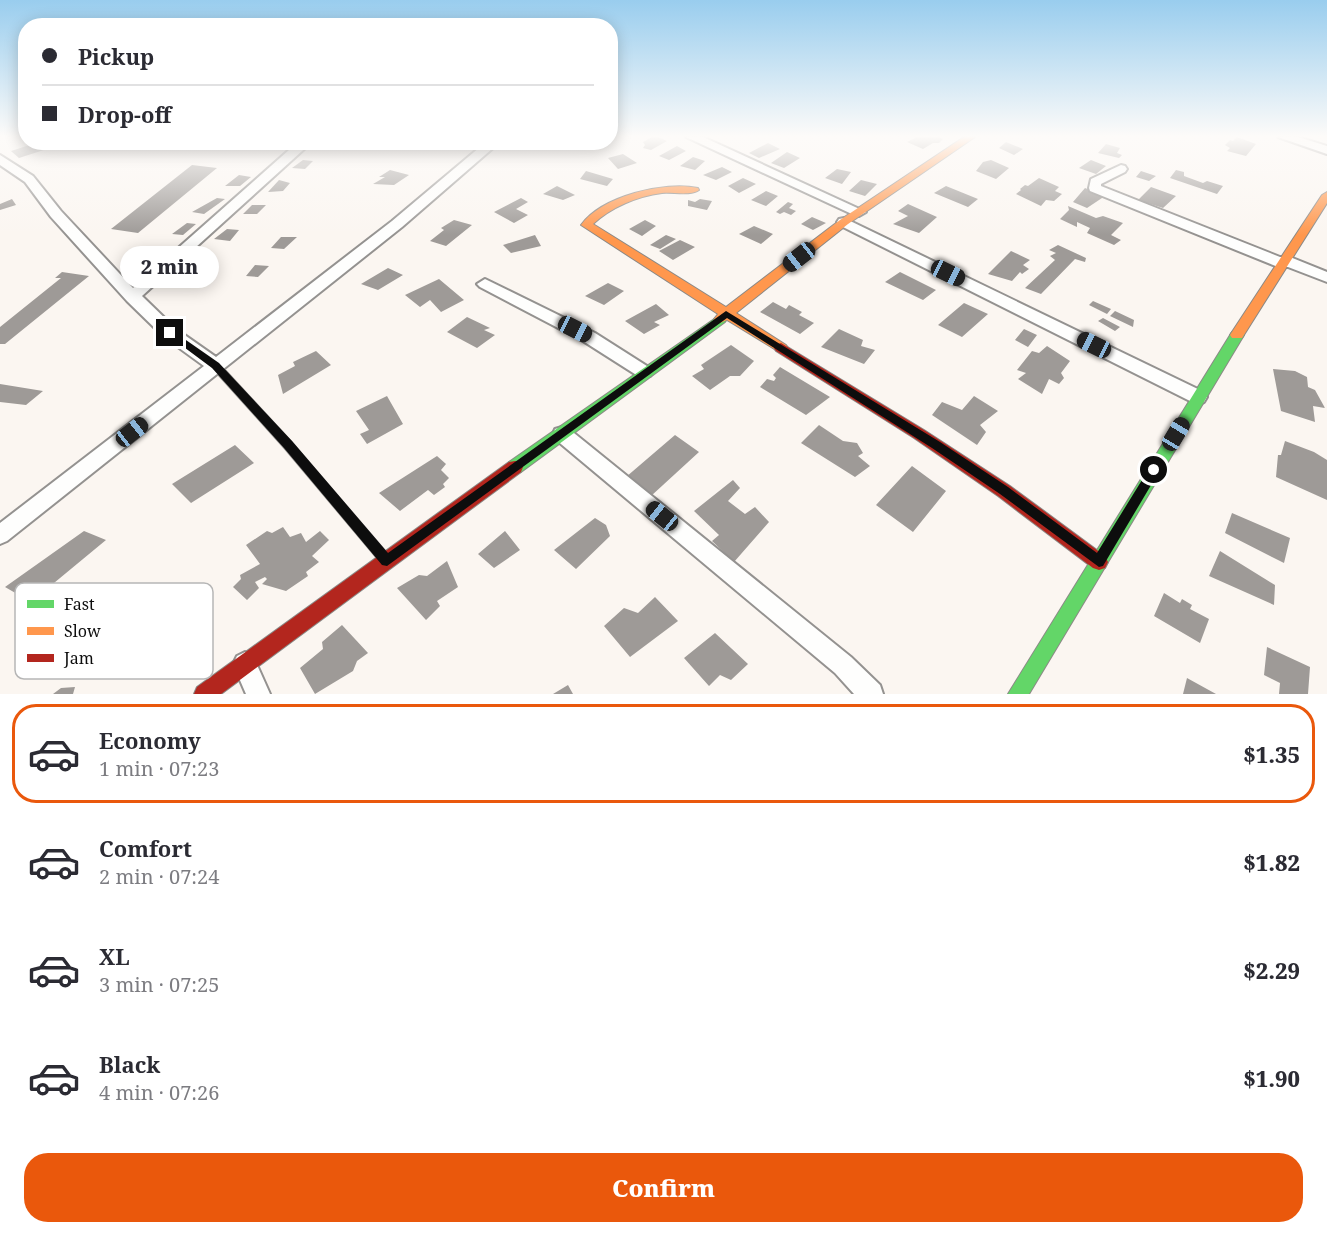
<!DOCTYPE html>
<meta charset="utf-8">
<style>
:root{--surface:#fff;--page:#f7f7f7;--text:#2b2b33;--muted:#7c7c81;--line:#e1e1e2;--accent:#ea580c}
body{margin:0;font-family:"Noto Serif",serif;background:var(--page);color:var(--text);height:100vh;display:flex;flex-direction:column;font-size:22px;white-space:nowrap}
*{box-sizing:border-box;margin:0}
p{font-size:20px;color:var(--muted)}
.icon{flex:none;width:33px;height:33px;fill:none;stroke:currentColor;stroke-width:2;stroke-linecap:round;stroke-linejoin:round}
.map{position:relative;height:694px;overflow:hidden}
.drawer{display:flex;flex-direction:column;background:var(--surface);flex:1}
.drawer>*{flex:none}
.hud{position:absolute;left:18px;top:18px;width:600px;height:132px;border-radius:24px;box-shadow:0 3px 15px #0003;display:grid;align-content:center;height:132px;padding:0 24px;background:var(--surface)}
.end{position:absolute;width:27px;height:27px;margin:-14px;border:8px solid #0d0d0d;background:#fff;box-shadow:0 0 0 3px #fff}
.from{border-radius:50%}
.bubble{position:absolute;height:42px;border-radius:21px;background:var(--surface);box-shadow:0 3px 15px #0003;font-size:20px;font-weight:800;line-height:42px;text-align:center}
.car{position:absolute;width:18px;height:36px;margin:-18px -9px;border-radius:8px;box-shadow:0 0 4px 2px #0007;background:linear-gradient(#222 24%,#8ab4d8 0 40%,#222 0 76%,#8ab4d8 0 86%,#222 0)}
.hud b{display:flex;align-items:center;gap:21px;height:57px;font-size:22px}
.hud b+b{border-top:2px solid var(--line)}
.hud i{width:15px;height:15px;background:var(--text)}
ul{padding:10px 0 0;list-style:none}
li{display:flex;align-items:center;gap:18px;height:99px;margin:0 12px 9px;padding:0 12px;border:3px solid transparent;border-radius:24px}
li div{flex:1}
li b{display:block;font-size:22px}
li em{font-style:normal;font-weight:800}
li.on{border-color:var(--accent)}
li>.icon{width:54px;height:54px;stroke-width:1.5}
.button{display:flex;gap:12px;margin-top:auto;padding:12px 24px}
.button a{flex:1;height:69px;border-radius:24px;background:var(--accent);color:#fff;font-size:24px;font-weight:800;line-height:69px;text-align:center}
.map>svg:first-child{display:block}
</style>
<div class="map">
<svg width="1327" height="694" viewBox="0 0 1327 694">
<rect width="100%" height="100%" fill="#fbf6f1"/>
<path fill="#9e9a97" d="M652,137H658L667,141L651,150L643,148L645,145L643,142Z
M917,137H938L943,139L939,143H933L923,149L907,142Z
M1237,137L1256,144L1246,156L1227,151L1230,148L1225,145L1230,140L1233,141Z
M39,142H43L50,148L19,158L11,151Z
M1006,142L1023,149L1014,155L999,148Z
M768,143L780,149L759,158L749,153Z
M1106,144L1120,148L1117,153L1122,155L1119,158L1098,153Z
M677,146L686,151L669,160L659,156Z
M787,152L800,158L784,168L771,163Z
M623,154L637,163L618,169L608,158Z
M693,157L705,161L695,170L680,166Z
M303,160L313,161L305,169L292,168Z
M991,160L1009,168L996,179L976,171L983,162Z
M1091,160L1106,166L1096,174L1079,168Z
M192,165L217,168L138,233L111,229Z
M722,167L732,172L716,180L703,175Z
M837,169L851,172L842,184L825,178Z
M390,170L409,175L394,185L373,184L385,177H379Z
M1176,170L1184,172V176L1203,183L1207,181L1223,186L1217,194L1170,178Z
M586,171L613,179L607,186L580,179Z
M1141,171L1156,176L1149,181L1136,177Z
M239,175L251,177L240,186H225Z
M743,178L756,184L739,193L728,186Z
M1039,178L1059,187L1055,191L1062,194L1054,201L1046,200L1041,206L1016,194L1021,190L1020,189L1025,185L1028,186Z
M279,180L290,183L283,191L268,192Z
M861,180L877,184L865,196L849,191Z
M557,186L575,195L563,200L543,194Z
M946,186L978,199L968,207L934,193Z
M1151,187L1176,196L1163,208L1138,200Z
M1085,188L1105,196L1087,208L1073,202Z
M766,191L778,196L766,206L751,200Z
M217,198L225,199L204,214L192,212Z
M521,198L528,202L516,209L528,215L514,223L494,212Z
M12,199L16,205L0,210V204Z
M700,199L712,201L707,210L688,206V200L695,202Z
M788,202L793,204L789,208L796,211L791,215L784,212L780,214L776,212Z
M908,204L937,217L919,233L893,224L908,216L898,211Z
M252,205H266L257,214H243Z
M1068,206L1096,218L1103,216L1123,223L1111,235L1121,240L1114,245L1087,233L1090,228L1077,222V227L1060,219L1069,210Z
M812,217L826,223L813,230L801,224Z
M454,220L472,225L446,246L430,241L444,230L441,228Z
M645,220L656,226L642,236L629,229Z
M187,223L196,224L183,235L172,234Z
M754,226L773,234L761,244L739,234Z
M227,229L239,230L230,241L214,239Z
M535,235L541,246L511,253L503,245Z
M666,235L676,239L660,249L650,245Z
M281,237H297L284,249L271,248Z
M680,240L695,247L673,260L659,251Z
M1058,245L1086,258L1085,262L1075,259L1041,294L1025,288L1055,260L1050,256L1056,253L1049,250Z
M154,249L166,250L150,263L139,260Z
M1011,251L1030,260L1023,265L1029,269L1022,274L1020,272L1012,281L988,274Z
M201,255L213,256L198,268L182,266Z
M255,265L269,266L258,277L246,276Z
M388,268L403,275L378,290L361,284Z
M62,272L89,276L5,344H0V327L61,278H55Z
M900,272L936,290L923,300L885,282Z
M439,279L464,300L441,312L430,300L420,307L405,295Z
M608,283L624,291L604,305L585,296Z
M1093,301L1111,309L1107,314L1089,305Z
M773,302L786,309L789,305L802,312L799,315L814,323L800,334L760,312Z
M964,303L988,314L962,337L938,325Z
M656,304L669,315L654,322L660,325L644,334L625,321Z
M1115,311L1134,320L1133,327L1110,316Z
M467,317L490,328L484,330L495,335L477,348L447,332Z
M1103,318L1120,327L1115,331L1098,321Z
M839,329L863,340L861,346L875,350L864,364L821,347Z
M1024,329L1037,335L1028,347L1015,340Z
M731,345L754,361L740,376H730L710,390L692,376L704,369L701,365Z
M1047,346L1070,361L1061,373L1064,378L1059,384L1049,379L1042,394L1018,379L1026,373L1017,370L1032,351L1039,353Z
M316,351L331,365L283,394L278,375L295,366L293,362Z
M780,367L830,397L806,415L760,387L767,379L774,381L776,378L773,375Z
M1273,369L1295,371L1307,377L1308,387L1315,390L1325,408L1313,406L1315,422L1281,411Z
M0,384L43,391L26,405L0,402Z
M387,396L403,424L367,444L360,434L369,430L356,411Z
M974,396L998,411L980,425L986,432L977,445L932,415L942,402L962,410Z
M819,425L843,441L857,443L863,453L858,456L870,466L855,477L801,443Z
M675,435L699,452L651,496L626,477Z
M1285,441L1314,452L1327,460V500L1276,477L1278,455H1281Z
M235,445L254,463L191,503L172,484Z
M437,456L446,464L441,470L449,478L443,484L445,487L434,495L428,490L400,511L379,493Z
M912,466L946,491L913,532L876,505Z
M733,480L740,488L728,501L745,514L755,507L769,522L734,562L712,541L719,535L694,511Z
M1232,513L1290,538L1284,563L1225,533Z
M595,518L606,525L610,536L576,569L554,550Z
M283,527L290,537L301,533L306,542L320,531L329,540L312,556L319,562L306,572L308,576L286,591L262,584L267,579L265,577L255,582L259,588L247,600L233,587L241,579L240,575L260,564L246,545L267,531L272,533Z
M84,531L106,540L31,602L5,587Z
M505,531L520,550L494,568L478,554Z
M1220,551L1275,585L1274,605L1209,576Z
M447,561L458,587L437,601L440,606L426,620L397,588L419,575L427,576Z
M1164,593L1180,603L1182,599L1192,605L1190,609L1209,619L1200,643L1154,616Z
M655,597L678,621L630,657L604,626L624,608L638,613Z
M342,625L368,653L357,661L353,671L315,694L300,668L323,649L322,642Z
M715,633L748,664L731,680L720,675L709,686L684,658Z
M1267,647L1310,667L1308,694H1279L1280,683L1264,675Z
M1187,678L1216,694H1183Z
M568,685L573,694H553Z
M75,687L73,694H53L61,688Z"/>
<g fill="none" stroke-linecap="round" stroke-linejoin="round">
<defs>
<path id="lane" d="M215,362L218,363L291,442L388,555L389,558L388,561L384,563L380,561L285,448L212,367L211,365L212,363Z"/>
<path id="street" d="M686,137H703L866,212L859,216L854,215Z
M1278,137H1298L1327,146V154Z
M298,142H312L142,296L176,329L216,357L392,221L486,142H500L402,227L7,541L0,544V523L204,366L164,337L127,301L51,217L25,182L0,165V155L33,176L61,211L133,288Z
M1121,165L1125,166L1127,169L1125,172L1101,184V186L1280,257H1290L1327,272V282L1288,267H1278L1090,191L1089,188L1091,179Z
M844,218L1204,392L1207,397L1204,402L1198,404L1192,402L839,225L837,222L839,219Z
M485,279L595,333L650,368L653,372L650,376H638L583,341L480,287L477,284Z
M562,427L569,429L851,657L880,685L883,694H854L835,673L555,439L553,434L555,429Z
M245,652L253,656L270,694H246L233,664L237,656Z"/>
<path id="fast" d="M720,315L726,319L725,322L521,472L515,473L509,472L507,467L509,462Z
M1237,330L1244,335L1029,694H1008L1232,332Z"/>
<path id="slow" d="M964,137H975L848,224L736,313L786,345L788,348L786,351L781,353L727,320L720,323L715,322L714,319L718,314L581,225C602,196 664,181 698,188L699,190C691,196 673,192 662,193C638,196 611,207 593,224L726,307L840,220Z
M1327,192V203L1242,338H1232L1230,335L1232,332L1322,195Z"/>
<path id="jam" d="M781,343L924,430L1010,486L1105,556L1108,562L1105,568L1099,570L1093,568L998,496L914,438L776,351L774,348L776,345Z
M515,461L521,462L523,467L521,472L221,694H194L197,687L509,462Z"/>
</defs>
<use href="#lane" stroke="#949290" stroke-width="3"/>
<use href="#street" stroke="#949290" stroke-width="4"/>
<use href="#fast" stroke="#8b8986" stroke-width="2"/>
<use href="#slow" stroke="#8b8986" stroke-width="2"/>
<use href="#jam" stroke="#8b8986" stroke-width="2"/>
<use href="#lane" fill="#fefefd" fill-rule="evenodd"/>
<use href="#street" fill="#fefefd" fill-rule="evenodd"/>
<use href="#fast" fill="#63d668" fill-rule="evenodd"/>
<use href="#slow" fill="#ff974d" fill-rule="evenodd"/>
<use href="#jam" fill="#b3261e" fill-rule="evenodd"/>
</g>
<linearGradient id="sky" x2="0" y2="1"><stop stop-color="#99cdee"/><stop offset="0.58" stop-color="#fdfbf9"/><stop offset="1" stop-color="#fdfbf9" stop-opacity="0"/></linearGradient>
<rect width="1327" height="235" fill="url(#sky)"/>
<path fill="#0d0d0d" d="M726,311L940,442L1008,487L1097,553L1150,467L1154,465L1160,470L1103,566L1099,567L1000,494L932,448L727,318L387,566L382,565L284,448L212,368L165,333L170,330L173,331L219,363L292,441L388,553Z"/>
<rect x="15" y="583" width="198" height="96" rx="9" fill="#fff" stroke="#b6b6b6" stroke-width="1.5"/>
<rect x="27" y="600" width="27" height="8" fill="#63d668"/>
<rect x="27" y="627" width="27" height="8" fill="#ff974d"/>
<rect x="27" y="654" width="27" height="8" fill="#b3261e"/>
<g font-size="16" fill="#0d0d0d">
<text x="64" y="610">Fast</text>
<text x="64" y="637">Slow</text>
<text x="64" y="664">Jam</text>
</g>
</svg>
<i class="end from" style="left:1154px;top:470px"></i>
<i class="end" style="left:170px;top:333px"></i>
<div class="bubble" style="left:120px;top:246px;width:99px">2 min</div>
<i class="car" style="left:799px;top:257px;rotate:232deg"></i>
<i class="car" style="left:948px;top:273px;rotate:116deg"></i>
<i class="car" style="left:575px;top:329px;rotate:117deg"></i>
<i class="car" style="left:1094px;top:345px;rotate:296deg"></i>
<i class="car" style="left:132px;top:432px;rotate:52deg"></i>
<i class="car" style="left:1176px;top:434px;rotate:31deg"></i>
<i class="car" style="left:662px;top:516px;rotate:309deg"></i>
<div class="hud">
<b><i class="from"></i>Pickup</b>
<b><i></i>Drop-off</b>
</div>
</div>
<section class="drawer">
<ul>
<li class="on"><svg class="icon" aria-label="car" viewBox="0 0 24 24"><path d="M5 17H2v-5l4-1 3-4h7l3 4 3 1v5h-3M9 17h6M6 11h13"/><circle cx="7" cy="17" r="2"/><circle cx="17" cy="17" r="2"/></svg><div><b>Economy</b><p>1 min · 07:23</p></div><em>$1.35</em></li>
<li><svg class="icon" aria-label="car" viewBox="0 0 24 24"><path d="M5 17H2v-5l4-1 3-4h7l3 4 3 1v5h-3M9 17h6M6 11h13"/><circle cx="7" cy="17" r="2"/><circle cx="17" cy="17" r="2"/></svg><div><b>Comfort</b><p>2 min · 07:24</p></div><em>$1.82</em></li>
<li><svg class="icon" aria-label="car" viewBox="0 0 24 24"><path d="M5 17H2v-5l4-1 3-4h7l3 4 3 1v5h-3M9 17h6M6 11h13"/><circle cx="7" cy="17" r="2"/><circle cx="17" cy="17" r="2"/></svg><div><b>XL</b><p>3 min · 07:25</p></div><em>$2.29</em></li>
<li><svg class="icon" aria-label="car" viewBox="0 0 24 24"><path d="M5 17H2v-5l4-1 3-4h7l3 4 3 1v5h-3M9 17h6M6 11h13"/><circle cx="7" cy="17" r="2"/><circle cx="17" cy="17" r="2"/></svg><div><b>Black</b><p>4 min · 07:26</p></div><em>$1.90</em></li>
</ul>
<div class="button"><a>Confirm</a></div>
</section>
